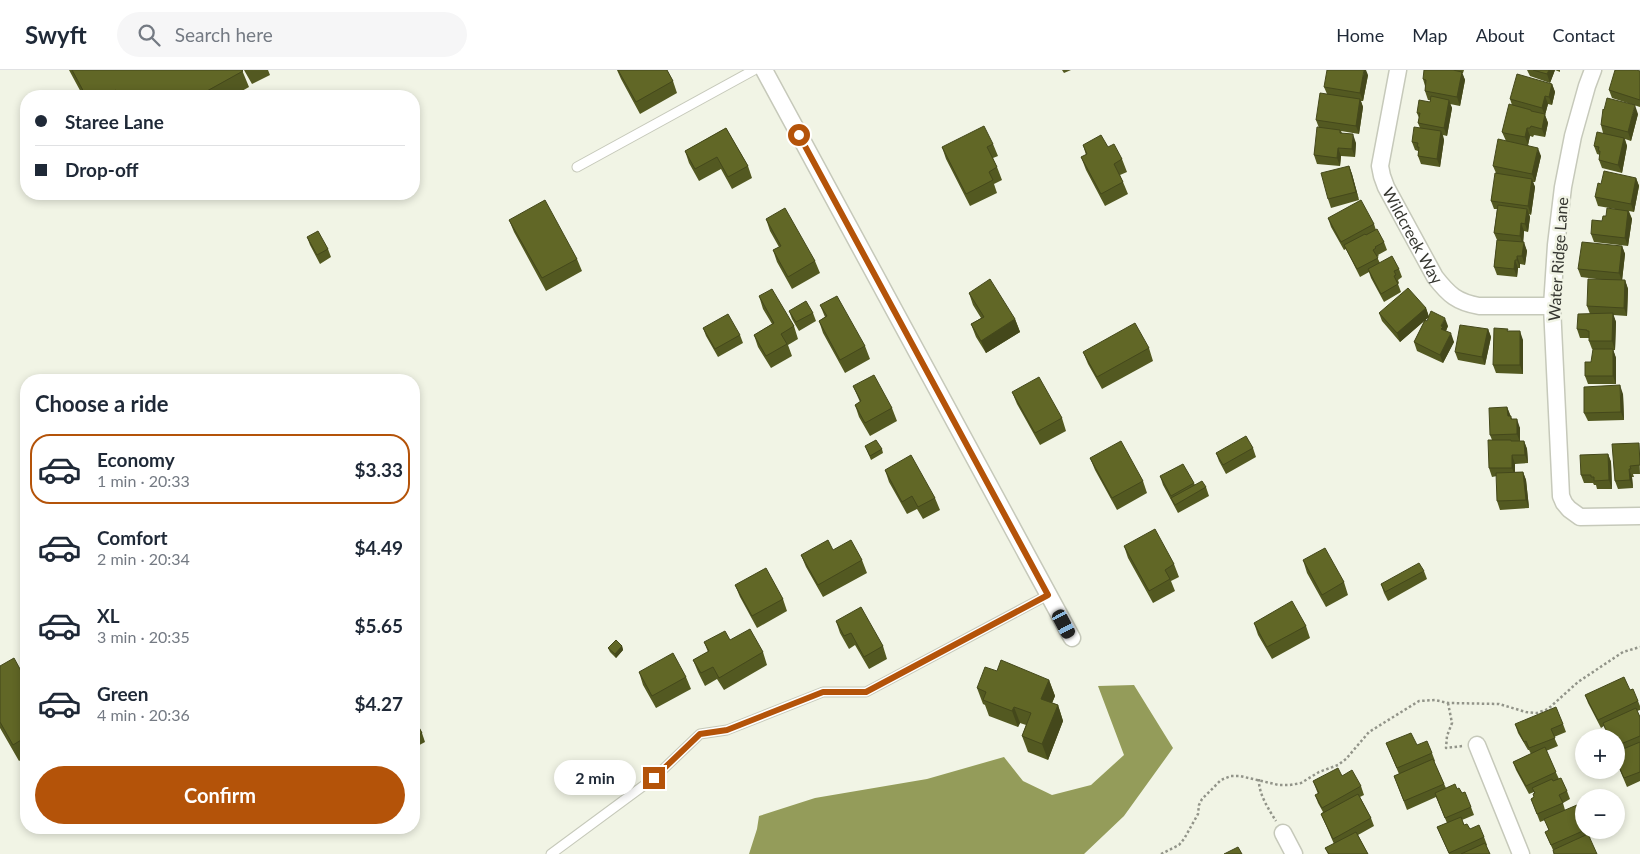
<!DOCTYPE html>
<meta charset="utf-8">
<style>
:root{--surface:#fff;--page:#f6f6f7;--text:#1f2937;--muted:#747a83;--line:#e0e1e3;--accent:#b45309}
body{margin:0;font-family:Lato,sans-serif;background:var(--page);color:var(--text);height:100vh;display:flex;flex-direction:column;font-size:19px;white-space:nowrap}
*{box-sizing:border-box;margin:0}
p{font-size:16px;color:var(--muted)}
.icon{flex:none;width:28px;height:28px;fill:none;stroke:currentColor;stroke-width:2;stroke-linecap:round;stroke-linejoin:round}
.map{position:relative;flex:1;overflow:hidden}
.details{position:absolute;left:20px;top:304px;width:400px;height:460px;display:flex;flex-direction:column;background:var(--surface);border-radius:20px;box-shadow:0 2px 8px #0003}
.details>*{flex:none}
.guide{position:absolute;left:20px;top:20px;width:400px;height:110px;border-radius:20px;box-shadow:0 2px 8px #0003;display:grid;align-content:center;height:110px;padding:0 15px;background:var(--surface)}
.buttons{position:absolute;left:1575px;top:659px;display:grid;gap:10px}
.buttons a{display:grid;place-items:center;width:50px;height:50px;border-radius:50%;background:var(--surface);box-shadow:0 2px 8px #0003;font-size:25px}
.end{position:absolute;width:22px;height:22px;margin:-11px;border:6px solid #b45309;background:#fff;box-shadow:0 0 0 2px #fff}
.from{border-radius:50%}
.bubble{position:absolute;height:35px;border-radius:18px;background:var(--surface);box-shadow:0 2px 8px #0003;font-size:16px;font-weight:700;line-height:35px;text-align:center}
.car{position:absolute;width:15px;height:30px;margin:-15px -8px;border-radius:6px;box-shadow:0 0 4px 1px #0007;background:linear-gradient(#222 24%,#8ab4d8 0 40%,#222 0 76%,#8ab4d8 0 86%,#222 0)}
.guide b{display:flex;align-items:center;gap:18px;height:48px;font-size:19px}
.guide b+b{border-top:1px solid var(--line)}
.guide i{width:12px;height:12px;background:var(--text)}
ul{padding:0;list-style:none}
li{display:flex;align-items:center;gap:15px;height:70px;margin:0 10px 8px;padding:0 5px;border:2px solid transparent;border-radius:20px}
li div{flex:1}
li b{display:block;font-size:19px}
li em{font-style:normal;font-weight:700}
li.selected{border-color:var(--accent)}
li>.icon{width:45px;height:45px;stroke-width:1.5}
h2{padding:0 15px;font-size:22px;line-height:60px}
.button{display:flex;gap:10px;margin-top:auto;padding:10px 15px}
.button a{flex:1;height:58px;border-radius:30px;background:var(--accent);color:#fff;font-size:20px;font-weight:700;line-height:58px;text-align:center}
header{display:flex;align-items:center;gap:30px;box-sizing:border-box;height:70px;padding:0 25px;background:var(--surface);border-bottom:1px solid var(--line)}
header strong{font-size:24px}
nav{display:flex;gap:28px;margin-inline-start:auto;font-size:18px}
.search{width:350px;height:45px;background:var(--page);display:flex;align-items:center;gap:12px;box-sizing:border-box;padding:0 18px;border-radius:28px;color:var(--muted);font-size:19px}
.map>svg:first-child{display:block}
</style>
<header>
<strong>Swyft</strong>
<div class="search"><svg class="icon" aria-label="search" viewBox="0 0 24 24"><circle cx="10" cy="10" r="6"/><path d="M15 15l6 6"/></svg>Search here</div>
<nav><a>Home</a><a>Map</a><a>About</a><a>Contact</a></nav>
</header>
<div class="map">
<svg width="1640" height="784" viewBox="0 0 1640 784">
<rect width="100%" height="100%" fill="#f1f4e5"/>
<path fill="#949c5a" d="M1134,615L1173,678L1124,746L1084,784H749L757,759L759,746L815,728L927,709L1004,687L1023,711L1052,725L1091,715L1124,685L1098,616Z"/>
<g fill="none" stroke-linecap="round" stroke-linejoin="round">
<defs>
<path id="service" d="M577,97L754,0
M551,784L654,708L700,664L727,660L823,622H866L1048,525"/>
<g id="minor">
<path d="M764,0L1072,568"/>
<path id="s1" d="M1398,0L1380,96L1382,106L1386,117L1435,207C1449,225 1457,232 1479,236H1552"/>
<path d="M1593,0L1587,16L1573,66L1563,117L1556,175L1552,236L1561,426L1564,433L1569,439L1580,447L1640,446"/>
<path d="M1477,675L1521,784"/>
<path d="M1283,763L1294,784"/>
</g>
</defs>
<use href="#service" stroke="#c6c9ba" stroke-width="11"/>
<use href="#minor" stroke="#c6c9ba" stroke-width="19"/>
<path stroke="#929489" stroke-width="2.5" stroke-dasharray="2.5 2.5" stroke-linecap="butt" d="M1448,633L1452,653L1447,666L1446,678L1463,676
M1259,709C1258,723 1269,740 1276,751
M1161,784L1179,775L1184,769L1198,744L1199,735L1202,729L1221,710L1231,706H1240L1279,715H1290L1301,713L1319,702L1338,695L1346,689L1369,662L1419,631L1435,630L1448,633L1499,634L1526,642L1537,643L1548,639L1578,612L1623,582L1640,577"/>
<use href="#service" stroke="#fff" stroke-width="9"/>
<use href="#minor" stroke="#fff" stroke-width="16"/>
</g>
<path fill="#535921" d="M69,0H242L249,17L233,26H83Z
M244,0H268L270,5L252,14Z
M617,0H667L673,11L677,23L640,44L621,9Z
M1062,0H1071L1064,3Z
M1454,0H1464L1463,3H1462L1465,10L1460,36L1450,34L1452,38L1447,66L1443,65L1444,70L1440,97L1421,94L1418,86V81L1415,80L1412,72L1420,58L1418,53L1419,48L1417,43L1430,32V30H1428L1425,21V16L1423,9Z
M1527,0H1560V2L1555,0L1550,13L1530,6Z
M1640,1V37L1612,28L1609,20Z
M1368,5L1363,31H1361L1363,37L1359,64L1341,61L1342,63L1356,73L1355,87L1341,86L1340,96L1317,94L1314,85L1319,58L1316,50L1327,24L1324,17Z
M1552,14L1555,22L1552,35L1548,34L1545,45L1548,53L1545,67L1534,65L1533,67L1530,66L1528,75L1541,86L1535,112H1533L1535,117L1531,145L1529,144L1530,147L1528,162L1524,161L1523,172L1527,181L1525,195L1520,194V198H1518L1517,207L1497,205L1494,197L1497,170L1494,163L1497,139H1494L1491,131L1496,103L1493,96L1506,71L1502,62L1512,35L1510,29Z
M1638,44L1631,71L1625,69L1627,76L1622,103L1602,98L1599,90L1600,85L1597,84L1594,76L1603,63L1601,55Z
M726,58L748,96L752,108L732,119L721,99L699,111L689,93L685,81Z
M993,74L998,86L993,88L997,97L1002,110L994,114L997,123L970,136L946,89L942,77Z
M1083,75L1108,77L1122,89L1127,102L1120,105L1123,112L1128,124L1105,136L1086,100L1081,87L1086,85Z
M1349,96L1352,104L1359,130L1331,138L1328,129Z
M1636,108L1639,116L1634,142L1629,141L1632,149L1628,176L1594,172L1591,164L1615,139L1598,136L1595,127L1601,114Z
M1328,148L1374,154L1376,160L1384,172L1387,180L1378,185L1379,186L1377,187L1380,193L1399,199L1402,207L1398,210L1399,213L1398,214L1401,222L1384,232L1371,208L1369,202L1360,207L1346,179L1344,180L1331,157Z
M766,149L815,191L820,203L792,219L777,192L773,180L779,177L770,161Z
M509,150L577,189L582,201L546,221L514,162Z
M307,167L328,179L331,187L320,194L310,175Z
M1622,176L1625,184L1622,210H1625L1628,219L1627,246L1613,245L1616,252L1615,280H1613L1616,288V314H1588L1585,306L1591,292L1600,279H1592L1589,271V268H1580L1577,259L1590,244L1587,236L1604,210L1581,207L1578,199Z
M969,223L1015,249L1020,262L986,283L976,267L971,254L981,248L973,235Z
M759,226L794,256L798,269L788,275L792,286L771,298L758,277L754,265L772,254L763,239Z
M820,235L865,276L870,289L845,303L823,263L819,251L825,247Z
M1426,238L1429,247L1425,250L1427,251L1448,256L1446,261L1454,272L1443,293L1417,281L1414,272L1425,250L1400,272L1382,251L1379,243Z
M789,241L813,243L816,251L799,261L792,249Z
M703,258L740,265L743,273L718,287L706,266Z
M1488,259L1491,267L1485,295L1458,290L1455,282Z
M1509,261L1523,270V304L1496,303L1493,295Z
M1149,278L1153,291L1102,319L1088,294L1083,282Z
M853,316L892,338L897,351L870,366L859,347L855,335L860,332Z
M1012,322L1062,348L1066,361L1040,375L1017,334Z
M1623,324L1624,350L1588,351L1584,343Z
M1507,337L1512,349L1520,358V371H1524L1527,379L1528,393L1515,394V402H1523L1526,410L1529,438L1500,440L1497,431V406L1492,407L1489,398L1492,370L1490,365Z
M1639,373L1640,404H1633L1634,407H1632L1633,418L1618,419L1615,411Z
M865,376L882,379L883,383L871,390Z
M1253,378L1256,387L1226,404L1219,391L1216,383Z
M1608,384L1611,392L1612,419H1597L1596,415H1594L1593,413H1584L1581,405Z
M1090,388L1143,411L1147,423L1117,440L1095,400Z
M885,400L935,428L940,440L923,449L917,439L907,444L889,412Z
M1160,406L1194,413L1195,415L1206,417L1209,426L1178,443L1163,415Z
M1124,476L1174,494L1179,507L1171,511L1175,521L1153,533L1128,488Z
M833,480L862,490L867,503L823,527L806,497L801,485Z
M1303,490L1344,512L1348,525L1326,537L1307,503Z
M1424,501L1427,509L1388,531L1384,523L1381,514Z
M735,515L783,529L787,541L757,558L740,527Z
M836,551L883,576L887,589L869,599L855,575L849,579L840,563Z
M1254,553L1306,556L1310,568L1272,589L1258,565Z
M730,570L763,582L767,595L724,620L717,609L705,616L698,602L693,590L708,582L704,572Z
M622,576L623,580L616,588L610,582L608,578Z
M0,596L26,610V687L19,691L0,658Z
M997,601L1049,610L1055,626L1052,633L1058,635L1063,651L1048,690L1028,682L1022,666L1026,655L1020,653L1018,657L989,646L985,635L983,634L977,618Z
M639,602L686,607L691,619L656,638L643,615Z
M1630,620L1638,631L1640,636V640L1637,641L1640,647V711L1627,717L1616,691V668H1609L1604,656L1601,658L1588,633L1585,625Z
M414,648L422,663L425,672L414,678Z
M1515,654H1563L1566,662L1554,667L1558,676L1546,681L1559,709L1567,721L1570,729L1563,733L1565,740L1584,760H1588L1591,767L1553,780L1545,762L1549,761L1545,750L1540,752L1531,729L1534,727V722L1529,724L1516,700L1513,692L1531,684L1529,680H1528L1518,663Z
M1386,673L1417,675L1432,683L1435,691L1434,692L1446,718L1457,719L1462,723L1471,737L1474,745L1462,750L1464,755L1484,767L1487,775L1486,776L1490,784H1449L1437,757L1447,753L1436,727L1407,740L1394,706L1399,704Z
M1342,706L1361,716L1364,725L1360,727L1371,748L1374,756L1358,765L1368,784H1328L1325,778L1334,774L1321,744L1323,742L1318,733L1315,725L1318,724L1313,711Z"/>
<path fill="#44481b" d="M1364,0H1366L1368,5L1363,31L1360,23Z
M1549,0H1555L1550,13L1547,4Z
M1462,2L1465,10L1460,36L1457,27Z
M1552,14L1555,22L1552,35L1549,27Z
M1545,26L1548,34L1545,45L1548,53L1545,67L1542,59L1545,46L1542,38Z
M1360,29L1363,37L1359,64L1356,56Z
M1449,30L1452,38L1447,66L1444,58Z
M1635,35L1638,44L1631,71L1628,62Z
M1527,58L1530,66L1528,75L1525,67Z
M1441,61L1444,70L1440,97L1437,89Z
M1353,64L1356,73L1355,87L1352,79Z
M1624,68L1627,76L1622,103L1618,95Z
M1338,78L1341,86L1340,96L1337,88Z
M1538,78L1541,86L1535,112L1532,104Z
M1349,96L1352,104L1359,130L1356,122Z
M1636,108L1639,116L1634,142L1631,134Z
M1532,109L1535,117L1531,145L1528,136Z
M1527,139L1530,147L1528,162L1525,154Z
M1628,141L1632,149L1628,176L1625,168Z
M1521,153L1524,161L1523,175L1520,166Z
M1524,172L1527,181L1525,195L1522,186Z
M1622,176L1625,184L1622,211L1619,203Z
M1517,186L1520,194V198L1517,190Z
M1515,190L1518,198L1517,207L1514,199Z
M1625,210L1628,219L1627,246L1624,238Z
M1426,238L1429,247L1400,272L1397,263Z
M1613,243L1616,252L1615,280L1612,271Z
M1445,248L1448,256L1445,263L1441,259V256Z
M1015,249L1020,262L986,283L981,271Z
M1488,259L1491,267L1485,295L1482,287Z
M1520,261L1523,270V304L1520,295Z
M1451,263L1454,272L1443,293L1440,285Z
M1613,279L1616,288V314L1613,306Z
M1620,315L1623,324L1624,350L1621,342Z
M1507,337L1510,345L1511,355L1508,346Z
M1517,349L1520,358V372L1517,364Z
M1524,371L1527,379L1528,393L1525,385Z
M1608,384L1611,392L1612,419L1609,410Z
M1512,385L1515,394V406L1512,398Z
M1629,399L1632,407L1633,418L1630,410Z
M1523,402L1526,410L1529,438L1526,430Z
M622,576L623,580L616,588L615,584Z
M1049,610L1055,626L1047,645L1041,629Z
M1058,635L1063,651L1048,690L1042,674Z
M1014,637L1020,653L1018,657L1012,641Z"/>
<path fill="#616726" stroke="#44481b" d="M72,0H242L243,1L198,26H120L116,20L105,26H86Z
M618,0H667L673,11L636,32Z
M1327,0H1364L1360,23L1324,17Z
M1424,0H1453L1462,2L1457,27L1425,21L1426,10L1423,9Z
M1533,0H1549L1547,4Z
M1615,0H1636L1640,1V30L1609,20Z
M1517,4L1552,14L1549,27L1545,26L1542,38L1510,29Z
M1320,23L1360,29L1356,56L1316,50Z
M1431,26L1449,30L1444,58L1418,53L1420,43H1417L1419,30L1430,32Z
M1607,28L1635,35L1628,62L1601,55L1603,39L1604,40Z
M1509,34L1531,40V41L1545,44L1542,59L1531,56L1530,58H1527L1525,67L1504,63L1502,62Z
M984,56L993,74L987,77L997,97L989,102L993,110L966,124L942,77Z
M1317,57L1340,60V63L1353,64L1352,79L1338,78L1337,88L1314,85Z
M1414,57L1441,61L1437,89L1418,86L1419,77H1417L1418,73L1412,72Z
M726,58L748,96L728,107L717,87L695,99L685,81Z
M1597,62L1624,68L1618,95L1599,90L1600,81H1598L1599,77L1594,76Z
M1101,65L1108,77L1114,74L1122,89L1114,94L1123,112L1101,124L1081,87L1087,84L1083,75Z
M1498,69L1538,78L1532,104L1493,96Z
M1349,96L1356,122L1328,129L1321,103Z
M1604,101L1636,108L1631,134L1595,127L1598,113L1601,114Z
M1495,103L1532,109L1528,136L1491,131Z
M545,130L577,189L542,208L509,150Z
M1361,130L1374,154L1341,172L1328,148Z
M1498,135L1527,139L1525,154L1521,153L1520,166L1494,163Z
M785,138L815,191L788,207L773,180L781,176L766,149Z
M1607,138L1628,141L1625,168L1591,164L1592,150L1602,151L1603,146H1606Z
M1377,159L1384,172L1375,177L1376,178L1373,180L1378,188L1357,199L1344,175L1365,164L1366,165Z
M318,161L328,179L317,185L307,167Z
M1497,170L1524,172L1522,186H1517V190H1515L1514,199L1494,197Z
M1582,172L1622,176L1619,203L1578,199Z
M1392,186L1399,199L1394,201L1396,205L1394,206L1398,214L1381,224L1368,199Z
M990,209L1015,249L981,271L971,254L984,247L969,223Z
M1588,209L1625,210L1624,238L1587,236Z
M1408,218L1426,238L1397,263L1379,243Z
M772,219L794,256L781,264L787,274L766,286L754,265L774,253L759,226Z
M837,226L865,276L840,290L819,251L827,246L820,235Z
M806,231L813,243L796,252L789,241Z
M1431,241L1445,248L1441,256L1443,257L1441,259L1451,263L1440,285L1414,272L1425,250L1427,251Z
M1613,243L1612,271H1589V261H1587V260L1577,259L1578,244Z
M728,244L740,265L715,279L703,258Z
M1135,253L1149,278L1097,307L1083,282Z
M1460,255L1488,259L1482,287L1455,282Z
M1494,258L1508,259L1507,261H1520V295H1493Z
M1593,279H1613V306H1585V292H1591Z
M874,305L892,338L865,353L855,335L861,331L853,316Z
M1039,307L1062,348L1035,363L1012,322Z
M1620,315L1621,342L1584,343V317Z
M1507,337L1508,346H1511V349H1517V364L1490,365L1489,338Z
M1246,366L1253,378L1223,395L1216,383Z
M876,370L882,379L870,386L865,376Z
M1488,370H1511V371H1524L1525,385H1512V398H1489Z
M1121,371L1143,411L1112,428L1090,388Z
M1639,373L1640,395L1630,396L1631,399H1629L1630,410L1615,411L1612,374Z
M1608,384L1609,410L1594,411V407H1591V405H1581L1580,385Z
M911,385L935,428L918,437L912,426L902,432L885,400Z
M1183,394L1194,413L1171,426L1160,406Z
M1523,402L1526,430L1497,431L1496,403Z
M1202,411L1206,417L1175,435L1171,428Z
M1155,459L1174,494L1165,500L1170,509L1149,521L1124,476Z
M828,470L833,480L851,470L862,490L818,515L801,485Z
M1325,478L1344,512L1322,525L1303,490Z
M1419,493L1424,501L1385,522L1381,514Z
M766,498L783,529L752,546L735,515Z
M1292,531L1306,556L1267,577L1254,553Z
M861,537L883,576L864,587L851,563L844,566L836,551Z
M750,559L763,582L719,608L713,597L701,603L693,590L709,581L704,572L725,561L730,570Z
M616,570L622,576L615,584L608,578Z
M673,583L686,607L652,626L639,602Z
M14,588L26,610V667L13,675L0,652V596Z
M1001,590L1049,610L1041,629L1058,635L1042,674L1022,666L1031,643L1014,637L1012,641L983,630L986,622L977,618L985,597L997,601Z
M1624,607L1630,620L1633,619L1638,631L1598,650L1585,625Z
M1556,637L1563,654L1551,659L1555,668L1529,678L1526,671L1524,672L1515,654Z
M1636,638L1640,647V666L1616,676V668H1609L1603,653Z
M414,648L422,663L414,668Z
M1411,663L1417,675L1427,671L1432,683L1397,698L1386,673Z
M1640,672V702L1624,708L1616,690V682Z
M1545,677L1556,702L1526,716L1513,692Z
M1433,689L1444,714L1404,731L1394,706Z
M1338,698L1342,706L1352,700L1361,716L1322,738L1315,725L1319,723L1313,711Z
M1561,708L1567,721L1559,725L1563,733L1537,744L1531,729L1534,727L1533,724L1535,723L1532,718L1552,709L1553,711Z
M1455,714L1457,719L1459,718L1462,723L1465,722L1471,737L1445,748L1435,723Z
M1358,724L1371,748L1333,769L1321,744Z
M1577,735L1584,750V760H1585L1551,775L1545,762L1549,760L1544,749Z
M1461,747L1464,755L1467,754L1470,759L1479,755L1484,767L1449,783L1437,757Z
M1356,762L1368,784H1329L1325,778Z
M1588,764L1597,784H1554L1553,780Z
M1485,773L1490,784H1461Z
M1238,777L1242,784H1224Z"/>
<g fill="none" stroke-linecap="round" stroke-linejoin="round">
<path stroke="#b45309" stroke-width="6" d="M654,708L700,664L727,660L823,622H866L1048,525L799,65"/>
</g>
<g text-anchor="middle" stroke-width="5" stroke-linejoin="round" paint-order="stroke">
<g font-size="16" fill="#373832" stroke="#f1f4e5">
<text dy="6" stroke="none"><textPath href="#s1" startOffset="175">Wildcreek Way</textPath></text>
<text transform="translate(1558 189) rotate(-86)" y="6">Water Ridge Lane</text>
</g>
</g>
</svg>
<div class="buttons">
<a>+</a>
<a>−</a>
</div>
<i class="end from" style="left:799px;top:65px"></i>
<i class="end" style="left:654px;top:708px"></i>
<div class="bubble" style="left:554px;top:690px;width:82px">2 min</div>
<i class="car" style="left:1064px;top:554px;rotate:152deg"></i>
<div class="guide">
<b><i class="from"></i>Staree Lane</b>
<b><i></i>Drop-off</b>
</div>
<section class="details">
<h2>Choose a ride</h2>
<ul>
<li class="selected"><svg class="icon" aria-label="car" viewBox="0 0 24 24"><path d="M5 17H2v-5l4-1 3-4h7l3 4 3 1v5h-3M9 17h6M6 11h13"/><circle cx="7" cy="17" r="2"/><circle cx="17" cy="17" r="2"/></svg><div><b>Economy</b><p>1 min · 20:33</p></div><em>$3.33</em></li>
<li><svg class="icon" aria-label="car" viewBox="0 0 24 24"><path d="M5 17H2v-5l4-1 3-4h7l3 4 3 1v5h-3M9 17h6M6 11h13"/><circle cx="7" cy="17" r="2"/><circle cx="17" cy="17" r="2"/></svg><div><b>Comfort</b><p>2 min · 20:34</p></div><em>$4.49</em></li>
<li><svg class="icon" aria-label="car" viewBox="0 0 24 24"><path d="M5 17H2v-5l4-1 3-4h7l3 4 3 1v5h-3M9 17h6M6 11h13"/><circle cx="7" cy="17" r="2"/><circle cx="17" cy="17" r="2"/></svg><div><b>XL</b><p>3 min · 20:35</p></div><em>$5.65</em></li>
<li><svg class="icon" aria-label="car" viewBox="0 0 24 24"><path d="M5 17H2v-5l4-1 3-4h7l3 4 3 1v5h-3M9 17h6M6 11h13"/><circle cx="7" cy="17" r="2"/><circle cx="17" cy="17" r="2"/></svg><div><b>Green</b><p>4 min · 20:36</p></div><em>$4.27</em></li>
</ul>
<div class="button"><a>Confirm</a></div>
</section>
</div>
